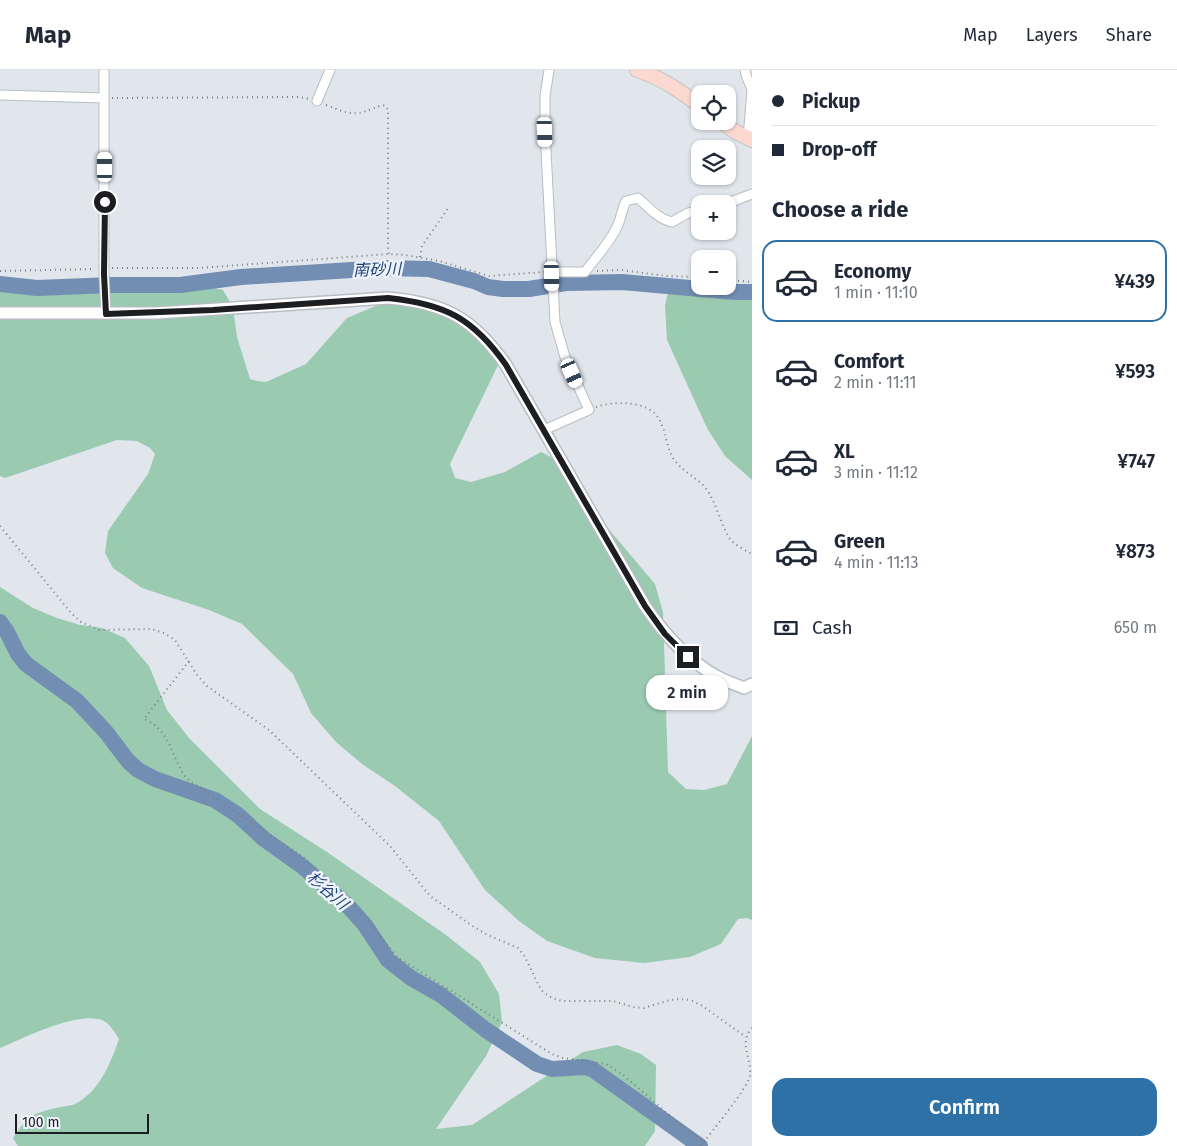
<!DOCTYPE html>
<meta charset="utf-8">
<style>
:root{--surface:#fff;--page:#f6f6f7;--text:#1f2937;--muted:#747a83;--line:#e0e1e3;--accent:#2d71a6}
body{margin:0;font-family:"Fira Sans","Noto Sans JP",sans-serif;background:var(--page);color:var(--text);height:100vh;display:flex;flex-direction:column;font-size:19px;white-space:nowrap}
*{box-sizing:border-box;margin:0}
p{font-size:16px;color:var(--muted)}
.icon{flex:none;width:28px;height:28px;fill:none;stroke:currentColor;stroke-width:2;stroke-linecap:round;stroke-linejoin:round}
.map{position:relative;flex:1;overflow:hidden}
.panel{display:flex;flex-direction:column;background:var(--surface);width:425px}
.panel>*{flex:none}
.banner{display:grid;align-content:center;height:110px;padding:0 20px;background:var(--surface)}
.tools{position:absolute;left:691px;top:15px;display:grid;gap:10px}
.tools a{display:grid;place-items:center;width:45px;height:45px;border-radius:10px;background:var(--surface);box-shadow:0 1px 4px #0004;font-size:25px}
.scale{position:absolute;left:15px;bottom:12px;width:134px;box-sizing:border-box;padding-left:5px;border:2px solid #1d1e21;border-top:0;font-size:14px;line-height:18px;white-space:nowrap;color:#1d1e21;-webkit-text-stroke:4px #eef3fb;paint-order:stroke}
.end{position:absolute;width:22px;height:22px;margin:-11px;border:6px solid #1d1e21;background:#fff;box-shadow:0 0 0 2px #fff}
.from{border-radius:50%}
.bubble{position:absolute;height:35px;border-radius:15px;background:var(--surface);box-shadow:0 1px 4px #0004;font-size:16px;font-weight:600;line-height:35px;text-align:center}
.car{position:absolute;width:15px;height:30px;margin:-15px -8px;border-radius:6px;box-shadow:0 0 4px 1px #0007;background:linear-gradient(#fff 24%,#345 0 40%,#fff 0 76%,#345 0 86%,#fff 0)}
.banner b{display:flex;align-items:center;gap:18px;height:48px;font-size:19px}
.banner b+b{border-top:1px solid var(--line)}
.banner i{width:12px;height:12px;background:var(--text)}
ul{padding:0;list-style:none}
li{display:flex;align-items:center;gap:15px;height:82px;margin:0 10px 8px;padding:0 10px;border:2px solid transparent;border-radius:15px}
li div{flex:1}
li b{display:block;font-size:19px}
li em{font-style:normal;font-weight:600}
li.current{border-color:var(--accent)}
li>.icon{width:45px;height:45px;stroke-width:1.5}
h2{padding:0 20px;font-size:22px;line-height:60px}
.pay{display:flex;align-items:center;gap:12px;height:55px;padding:0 20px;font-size:19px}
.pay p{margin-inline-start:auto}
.primary-button{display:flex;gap:10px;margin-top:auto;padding:10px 20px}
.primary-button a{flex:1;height:58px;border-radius:15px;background:var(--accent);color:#fff;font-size:20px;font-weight:600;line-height:58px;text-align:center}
header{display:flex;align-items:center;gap:30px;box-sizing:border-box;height:70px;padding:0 25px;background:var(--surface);border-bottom:1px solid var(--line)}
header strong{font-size:24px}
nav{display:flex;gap:28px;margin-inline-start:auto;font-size:18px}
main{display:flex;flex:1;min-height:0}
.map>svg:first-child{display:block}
</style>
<header>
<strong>Map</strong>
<nav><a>Map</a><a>Layers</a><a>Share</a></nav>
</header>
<main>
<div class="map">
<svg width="752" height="1076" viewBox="0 0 752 1076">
<rect width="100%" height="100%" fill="#e1e6ed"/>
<path fill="#9acaaf" d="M671,210L700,213V216H727L752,219V410L725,386L707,358L667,270L665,235Z
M0,217H210L223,220L233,237L237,267L250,309L257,311L266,312L306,294L347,248L385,232L419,231L474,257L502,287L450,394L455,408L471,412L505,402L541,382L563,393L585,431L655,514L663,542L668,702L686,719L704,720L727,714L752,666V850L747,848L738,849L721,874L690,887L644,893L595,888L547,871L519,851L485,820L439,751L395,716L362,694L336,672L311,643L293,604L242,554L209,540L142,518L113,498L105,483L108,461L148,404L155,384L150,378L137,371L117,370L5,408L0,406Z
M0,517L33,538L57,548L80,555L102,558L125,568L149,596L167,640L189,668L260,739L327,782L446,865L480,892L499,924L502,952L486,986L436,1059L472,1055L583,982L617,975L641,984L656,995L655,1061L645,1076H18L13,1068C29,1044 32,1044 60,1037C64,1036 70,1036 75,1034C100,1021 110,994 119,969C115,963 110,954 104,951C81,939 23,968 0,978Z"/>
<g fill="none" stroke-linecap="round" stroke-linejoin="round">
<path stroke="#738eb3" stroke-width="16" d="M0,214L37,218L112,215H180L241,207L383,198L429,199L474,211L488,217L503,219H529L566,213L622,212L735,222H752
M0,552L7,562L18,584L26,594L77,631L106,662L128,691L138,700L155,709L215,730L238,745L264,769L302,796L348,836L365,855L388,890L411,908L441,925L486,960L537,994L552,999L584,997L592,999L700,1076"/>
<defs>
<path id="street" d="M104,0V204L106,244
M745,0C746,8 750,13 752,20L748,68
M0,25L104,28
M317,31L330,0
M726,134L752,124
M552,202H585C596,187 609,174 617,157C621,149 622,139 626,131L638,128C648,137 658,149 672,152L688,143L700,140
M544,360L589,340L565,287L555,252L545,62V26L549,0"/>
<path id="secondary" d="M0,243H156L388,228C445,233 473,248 506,295L645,536C664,564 686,589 716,606C724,611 735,614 744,618L752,614"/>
<path id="primary" d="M637,0C662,8 680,21 700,36
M721,51L734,61L752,70"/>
</defs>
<use href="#street" stroke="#b8bdc4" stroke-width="11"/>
<use href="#secondary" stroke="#b8bdc4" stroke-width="14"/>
<use href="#primary" stroke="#c4c4c5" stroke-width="16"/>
<path stroke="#797c80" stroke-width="2" stroke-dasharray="1 4" stroke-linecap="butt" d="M112,28L300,27L309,29
M326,35C354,46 354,46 382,35L386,36L388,40V176L389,184
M420,187L422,176L449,137
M112,198H199L389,184L405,185L439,191L489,206L544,202
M0,201L95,199
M597,201L621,200L666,206L700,207
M728,210L752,212
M596,337C613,331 649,330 659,349C666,361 666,376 673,388C681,400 692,405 702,414C716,428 719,452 730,469C736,476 745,480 752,484
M0,456L72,544L81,552L99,560L151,559L164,563L175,570L197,605L207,616L269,660L390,776L430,826L474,857L488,865L518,878L525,887L538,914L543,922L552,928L562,931H613L633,937L644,938L670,930L679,929L690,930L701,935L746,967
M189,591L144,649C172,661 170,687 187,709L303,787L364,845L397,887L552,984L563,988L606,994L622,1004L683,1057L704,1072
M701,1076C711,1062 747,1019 750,1006C752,988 738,973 752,958"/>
<use href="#street" stroke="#fff" stroke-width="9"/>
<use href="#secondary" stroke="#fff" stroke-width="11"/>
<use href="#primary" stroke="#fbd9d1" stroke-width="14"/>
</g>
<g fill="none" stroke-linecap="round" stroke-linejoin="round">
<path stroke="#1d1e21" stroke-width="6" d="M105,132L104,204L106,244L213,240L388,228C445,234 473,248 506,295L645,536L665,564L688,587"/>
</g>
<g text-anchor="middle" stroke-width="5" stroke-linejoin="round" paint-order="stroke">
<g font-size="16" font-style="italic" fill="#1e4374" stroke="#eef3fb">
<text transform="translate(377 199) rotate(-2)" y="6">南砂川</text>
<text transform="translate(328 820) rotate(41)" y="6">杉谷川</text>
</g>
</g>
</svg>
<div class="tools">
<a><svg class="icon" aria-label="locate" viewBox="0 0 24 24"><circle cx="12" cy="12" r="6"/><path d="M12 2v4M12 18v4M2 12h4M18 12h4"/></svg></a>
<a><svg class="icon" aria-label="layers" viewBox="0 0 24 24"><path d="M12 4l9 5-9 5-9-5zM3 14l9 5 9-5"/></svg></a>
<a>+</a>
<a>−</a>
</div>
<div class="scale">100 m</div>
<i class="end from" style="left:105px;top:132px"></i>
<i class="end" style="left:688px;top:587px"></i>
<div class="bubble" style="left:646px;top:605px;width:82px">2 min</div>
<i class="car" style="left:545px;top:62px;rotate:178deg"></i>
<i class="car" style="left:105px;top:97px;rotate:0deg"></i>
<i class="car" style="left:552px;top:206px;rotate:179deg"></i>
<i class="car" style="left:572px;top:303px;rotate:156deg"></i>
</div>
<section class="panel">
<div class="banner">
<b><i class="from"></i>Pickup</b>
<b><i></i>Drop-off</b>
</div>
<h2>Choose a ride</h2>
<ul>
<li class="current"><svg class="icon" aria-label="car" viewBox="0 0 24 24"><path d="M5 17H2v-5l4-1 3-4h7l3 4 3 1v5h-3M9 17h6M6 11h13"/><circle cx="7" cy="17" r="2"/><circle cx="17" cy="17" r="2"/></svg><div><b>Economy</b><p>1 min · 11:10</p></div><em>¥439</em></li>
<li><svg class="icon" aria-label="car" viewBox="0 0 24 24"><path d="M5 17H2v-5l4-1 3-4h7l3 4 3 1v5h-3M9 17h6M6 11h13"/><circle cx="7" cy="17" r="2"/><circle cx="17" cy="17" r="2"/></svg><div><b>Comfort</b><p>2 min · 11:11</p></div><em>¥593</em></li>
<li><svg class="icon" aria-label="car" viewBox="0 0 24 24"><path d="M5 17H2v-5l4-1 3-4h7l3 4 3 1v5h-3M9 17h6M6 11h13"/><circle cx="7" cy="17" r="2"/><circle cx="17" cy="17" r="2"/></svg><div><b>XL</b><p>3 min · 11:12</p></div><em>¥747</em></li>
<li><svg class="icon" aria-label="car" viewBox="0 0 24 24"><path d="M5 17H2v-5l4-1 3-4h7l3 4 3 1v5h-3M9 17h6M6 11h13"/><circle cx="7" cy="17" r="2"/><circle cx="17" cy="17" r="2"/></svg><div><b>Green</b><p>4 min · 11:13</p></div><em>¥873</em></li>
</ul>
<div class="pay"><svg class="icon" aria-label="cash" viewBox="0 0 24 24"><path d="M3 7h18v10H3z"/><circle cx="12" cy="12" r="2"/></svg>Cash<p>650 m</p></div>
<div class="primary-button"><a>Confirm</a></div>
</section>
</main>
